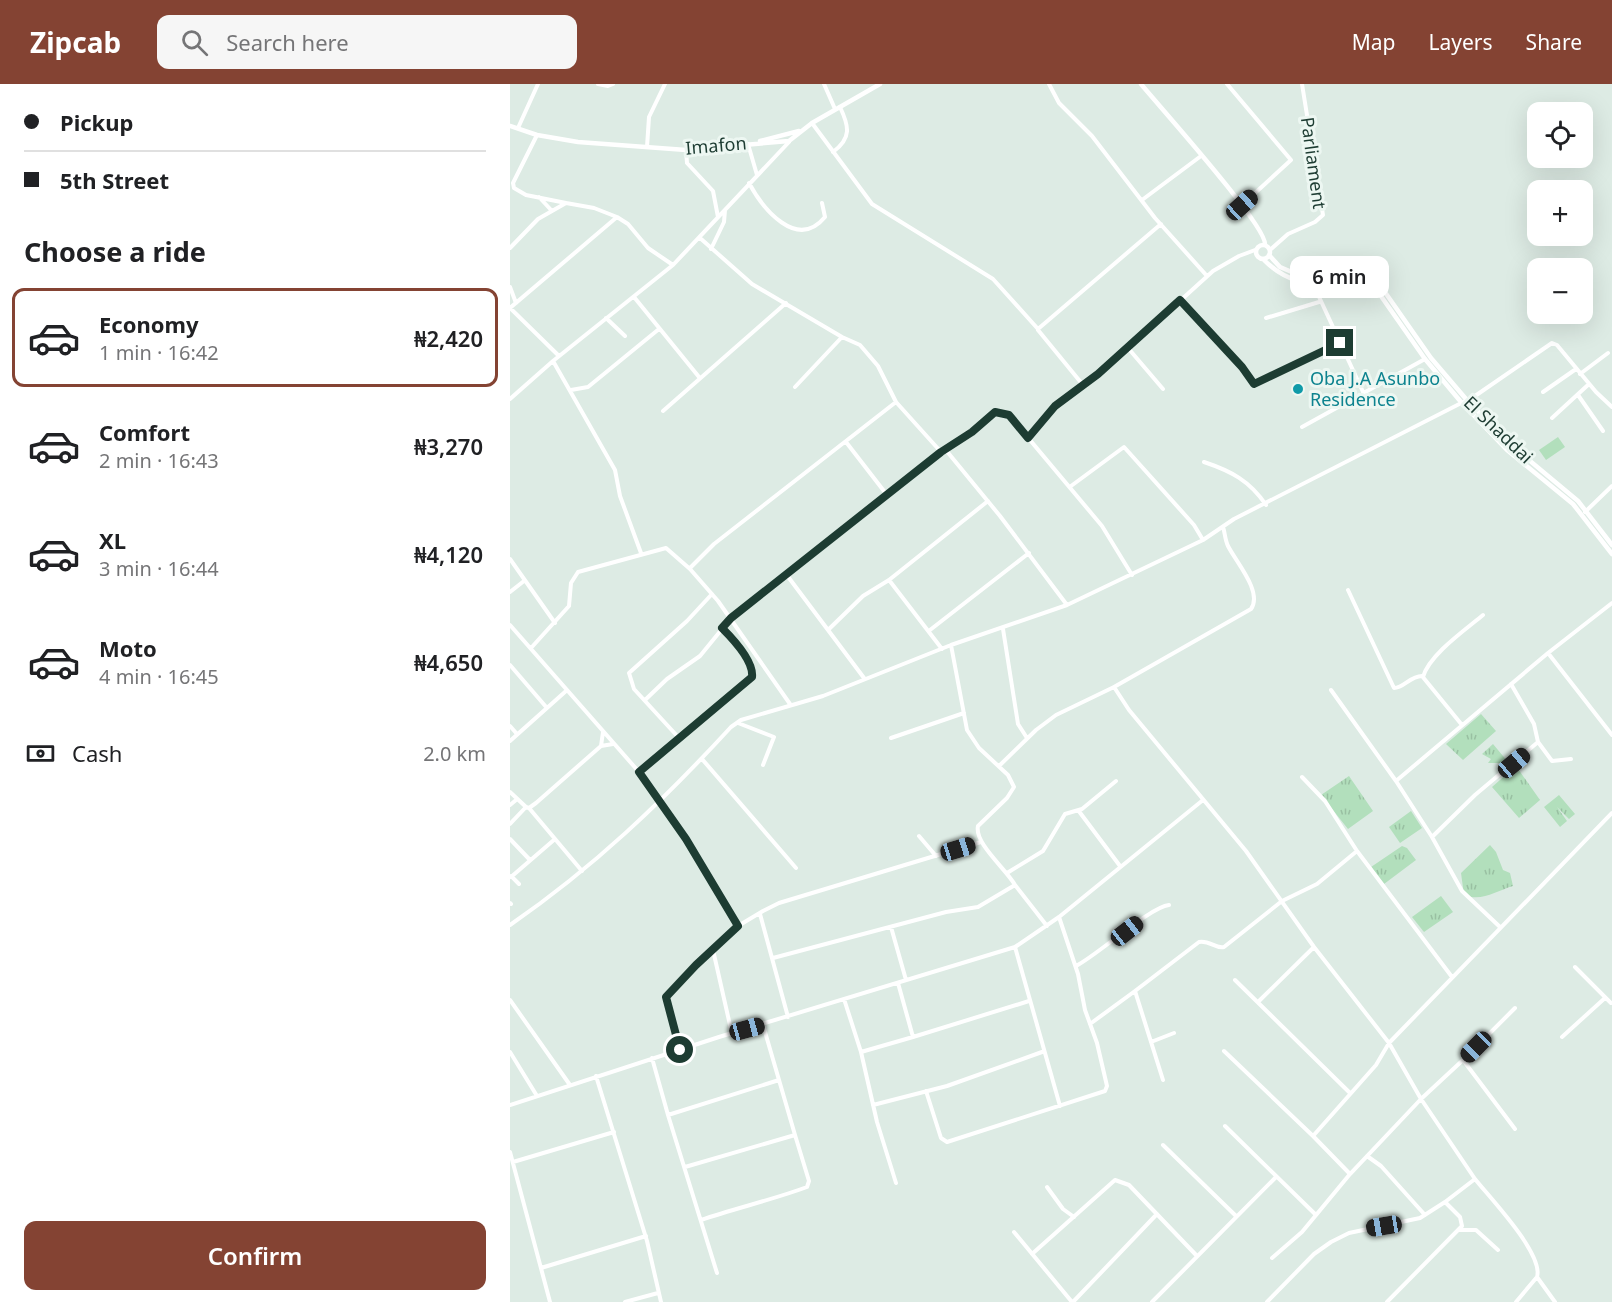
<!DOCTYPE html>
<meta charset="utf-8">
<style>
:root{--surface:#fff;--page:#f6f6f6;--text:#202124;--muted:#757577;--line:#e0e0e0;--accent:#844333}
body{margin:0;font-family:"Noto Sans",sans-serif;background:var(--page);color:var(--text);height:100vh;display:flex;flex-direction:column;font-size:22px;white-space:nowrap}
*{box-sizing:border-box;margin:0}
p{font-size:20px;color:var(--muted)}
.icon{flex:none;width:33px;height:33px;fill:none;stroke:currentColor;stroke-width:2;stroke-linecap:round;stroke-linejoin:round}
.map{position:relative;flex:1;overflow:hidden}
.side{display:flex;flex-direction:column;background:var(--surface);width:510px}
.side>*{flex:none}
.top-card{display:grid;align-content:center;height:132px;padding:0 24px;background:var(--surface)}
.fabs{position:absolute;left:1017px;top:18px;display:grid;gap:12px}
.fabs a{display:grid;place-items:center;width:66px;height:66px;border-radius:12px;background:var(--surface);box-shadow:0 6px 24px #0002;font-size:30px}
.end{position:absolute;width:27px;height:27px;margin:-14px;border:8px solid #1d3c32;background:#fff;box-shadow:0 0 0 3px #fff}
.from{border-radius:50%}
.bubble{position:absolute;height:42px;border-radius:12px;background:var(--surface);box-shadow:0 6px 24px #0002;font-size:20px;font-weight:600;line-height:42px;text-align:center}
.car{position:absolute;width:18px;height:36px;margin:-18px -9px;border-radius:8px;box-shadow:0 0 4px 2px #0007;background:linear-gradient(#222 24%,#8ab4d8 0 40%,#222 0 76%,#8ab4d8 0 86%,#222 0)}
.top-card b{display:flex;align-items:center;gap:21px;height:57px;font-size:22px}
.top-card b+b{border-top:2px solid var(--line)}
.top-card i{width:15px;height:15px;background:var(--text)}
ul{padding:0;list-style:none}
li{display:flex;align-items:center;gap:18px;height:99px;margin:0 12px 9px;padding:0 12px;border:3px solid transparent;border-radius:12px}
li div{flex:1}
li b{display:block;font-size:22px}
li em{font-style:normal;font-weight:600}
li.current{border-color:var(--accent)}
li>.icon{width:54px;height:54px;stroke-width:1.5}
h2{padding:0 24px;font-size:27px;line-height:72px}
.pay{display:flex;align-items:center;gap:15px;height:66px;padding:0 24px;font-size:22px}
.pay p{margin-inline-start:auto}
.primary-button{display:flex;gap:12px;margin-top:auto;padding:12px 24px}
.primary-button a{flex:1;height:69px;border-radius:12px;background:var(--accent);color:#fff;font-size:24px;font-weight:600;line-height:69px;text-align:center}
header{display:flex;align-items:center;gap:36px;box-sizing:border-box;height:84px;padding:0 30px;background:var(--accent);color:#fff}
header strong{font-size:28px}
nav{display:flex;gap:33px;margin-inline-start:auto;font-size:21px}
.search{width:420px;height:54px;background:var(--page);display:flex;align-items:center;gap:15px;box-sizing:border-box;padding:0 21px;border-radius:12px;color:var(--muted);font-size:22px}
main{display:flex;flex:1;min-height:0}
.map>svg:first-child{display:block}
</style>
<header>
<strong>Zipcab</strong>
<div class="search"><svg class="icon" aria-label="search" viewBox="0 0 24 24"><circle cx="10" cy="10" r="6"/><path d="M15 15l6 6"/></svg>Search here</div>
<nav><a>Map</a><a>Layers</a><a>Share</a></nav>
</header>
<main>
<section class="side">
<div class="top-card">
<b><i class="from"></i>Pickup</b>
<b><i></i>5th Street</b>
</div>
<h2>Choose a ride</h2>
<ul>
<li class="current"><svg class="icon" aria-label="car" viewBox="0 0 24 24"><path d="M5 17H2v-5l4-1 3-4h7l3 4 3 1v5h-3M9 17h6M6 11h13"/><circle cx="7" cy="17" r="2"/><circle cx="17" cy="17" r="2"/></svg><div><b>Economy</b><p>1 min · 16:42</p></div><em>₦2,420</em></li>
<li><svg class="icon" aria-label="car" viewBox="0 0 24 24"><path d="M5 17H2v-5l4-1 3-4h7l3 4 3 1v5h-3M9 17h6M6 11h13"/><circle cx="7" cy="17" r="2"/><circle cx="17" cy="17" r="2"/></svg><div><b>Comfort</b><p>2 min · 16:43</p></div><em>₦3,270</em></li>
<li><svg class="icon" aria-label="car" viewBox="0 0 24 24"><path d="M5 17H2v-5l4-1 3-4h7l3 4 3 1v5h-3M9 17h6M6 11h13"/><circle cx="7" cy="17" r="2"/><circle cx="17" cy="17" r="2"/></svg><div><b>XL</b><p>3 min · 16:44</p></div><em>₦4,120</em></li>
<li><svg class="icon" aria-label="car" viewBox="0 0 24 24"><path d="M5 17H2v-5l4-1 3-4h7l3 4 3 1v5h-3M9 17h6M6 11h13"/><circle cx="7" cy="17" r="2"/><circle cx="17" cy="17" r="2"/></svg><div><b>Moto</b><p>4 min · 16:45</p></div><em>₦4,650</em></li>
</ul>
<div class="pay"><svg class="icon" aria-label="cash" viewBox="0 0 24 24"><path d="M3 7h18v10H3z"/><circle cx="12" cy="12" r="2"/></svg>Cash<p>2.0 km</p></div>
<div class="primary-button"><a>Confirm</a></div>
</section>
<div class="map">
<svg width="1102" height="1218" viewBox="0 0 1102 1218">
<defs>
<pattern id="park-tufts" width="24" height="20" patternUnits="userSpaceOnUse" patternTransform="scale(1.5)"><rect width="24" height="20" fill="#b2dfbc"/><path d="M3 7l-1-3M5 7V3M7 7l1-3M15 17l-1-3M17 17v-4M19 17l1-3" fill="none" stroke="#99c0a2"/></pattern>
</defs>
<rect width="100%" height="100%" fill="#ddebe4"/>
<path fill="url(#park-tufts)" d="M971,630L986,647L953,676L936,660Z
M983,660L998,678L996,679H978L981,675L972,670Z
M1006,682L1030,716L1009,734L982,703Z
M839,692L863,727L838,745L811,711Z
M1049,711L1065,730L1059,735L1047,723L1057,737L1050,743L1034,723Z
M901,727L912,744L890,759L879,743Z
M980,761L986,768L993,786L1000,789L1003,802C986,807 972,818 954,811L951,789Z
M892,762L897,764L906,776L874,800L861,783Z
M931,812L943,828L914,848L902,833Z"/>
<path fill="#b2dfbc" d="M1048,353L1055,363L1036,376L1029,366Z"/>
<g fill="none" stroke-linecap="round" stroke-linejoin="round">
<path stroke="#fff" stroke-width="4" d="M88,0L98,2L103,0
M314,0L325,25
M539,0L549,19L582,52L645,134L697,192
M717,0L781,76L732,121
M302,39L362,120L483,195L528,245L651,140
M8,44L28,0
M27,51L3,99L4,104L16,111L56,119
M238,60L247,91
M137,63L139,33L155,0
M176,66L177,79L203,107L208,133
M323,68C342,54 339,42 330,23
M239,99C253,125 287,167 315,133L312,119
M29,113L42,127
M632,116L691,72
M190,154L242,200L332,253L350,261L368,282L386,318
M0,164L28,135L56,119L84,124L107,133
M201,165L214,138L215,126
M760,166L778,150L805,138L813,131L792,0
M804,202L854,310
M0,203L6,219
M124,213L189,293
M670,216L732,283L744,300L830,259
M0,224L107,133L118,140L138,164L163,181
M0,224L49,272
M96,234L115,252
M756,234L809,218
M528,246L573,301
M43,277L105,386L110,412L131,469
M1070,290L1098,269
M285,303L332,253
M653,305L618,264L703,187L729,172L745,166
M61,306L78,303L149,245
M1033,308L1066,285
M1068,311L1093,347
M0,315L43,277L163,181L279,58
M153,327L276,219
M1042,334L1079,300
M792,343L915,275
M518,354L545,322L618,264
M336,358L377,411
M435,365L490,432L557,521
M694,378C721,387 740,397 756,421
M561,402L614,363L684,441L693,456
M1075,428L1102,402
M0,475L45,539
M180,484L204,460L386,318L431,368
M276,490L354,594
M379,496L432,565
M838,506L884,604C894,604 900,592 912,592L952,641
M0,508L14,497
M0,541L129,688L175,755L228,842
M493,545L508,640L517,654
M318,546L353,512L379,496L478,417
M420,546L519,469
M21,564L59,522L61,499L68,488L156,464L180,485L208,517L280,620
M1038,569L1102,519
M0,581L37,624
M913,593C919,571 955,546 973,531
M604,603L619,626L736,767L804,863L879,959L1102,729
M821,606L886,697
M135,616L157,595L190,572L221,534L235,522L485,328L499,331L592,442L622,491
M228,639L264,653L253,681
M0,642L7,650
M169,654L124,605L119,589L177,537L202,510
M381,654L454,629
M0,657L56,607
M1028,658L1042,677L1061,675
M91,662L93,648
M192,675L286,784
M489,682L526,646L546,631L604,603L741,525C753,508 726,478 718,462C715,456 715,449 713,443
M129,688L242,593C244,577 223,556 212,544
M0,708L16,723
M0,721L6,716
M19,724L72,787
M568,726L610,782
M0,740L16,723L19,724L26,719L91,662L103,660
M409,752L426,772
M922,753L965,711L1028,658L1024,640L1001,600
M0,755L20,776
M847,767L942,893
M497,789L533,767L555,730L572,725L606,697
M1,792L9,800
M1,793L45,755
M505,801L537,842
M0,819L1,820
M250,830L278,933
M0,841C84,783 152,718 221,643L231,636L313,612L441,561L557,521L693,456L724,435L965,312L1042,259L1047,261L1086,308L1102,323
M381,843L396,896
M990,843L952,807L922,753L886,697L1038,569L1102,651
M505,863L550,1022
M203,866L222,950
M263,874L436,828L468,823L505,801C496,785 464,759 468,742L497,714L504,703L498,691L469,664L457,646L441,561
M566,882C589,870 640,823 659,821
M1065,883L1101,919
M725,896L840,1009
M388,899L403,953L519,917
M334,915L351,968L403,953
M0,916L60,1001
M749,917L804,863
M580,940L625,907
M1052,953L1095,914
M641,958L664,949
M170,966L156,913L186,881L228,842L253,827L269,819L471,758
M714,967L803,1052
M0,968L27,1012
M351,968L367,1038L386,1099
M142,974L158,1031L269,996L253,941
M953,976L1005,924
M86,992L137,1157L151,1218
M653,996L625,907L689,858C700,856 705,865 714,863L772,817L807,800L847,767L815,717L792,693
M416,1007L431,1054L437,1058L595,1007L597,1002L587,959L575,926L568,890L549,833
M0,1021L209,953L505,863L549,833L693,716
M363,1021L437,1002L532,968
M158,1031L207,1189
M715,1042L806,1131
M653,1061L726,1132
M0,1068L40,1218
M857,1072L871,1082L915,1131
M3,1078L104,1048
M175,1083L285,1051L269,996
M840,1090L803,1052L866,981L879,959L911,1015L953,976L1005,1045
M537,1103L553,1125L564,1133
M191,1136C226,1124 262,1116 297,1103L299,1097L285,1051
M949,1146H966L988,1166
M504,1148L562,1218
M522,1170L605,1096L619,1101L687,1172
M762,1174L792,1148L840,1090L911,1015L965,1095
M31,1184L136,1152
M115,1218L148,1209
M563,1218L647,1130
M642,1218L766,1093
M757,1218L804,1170L821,1158L839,1149L910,1134L935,1118
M877,1218L952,1142L950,1133L935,1118L965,1095C980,1114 1034,1170 1027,1193
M1006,1218L1027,1193L1045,1218"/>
<path stroke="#fff" stroke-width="4.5" d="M631,0C649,22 758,143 755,161
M0,42L27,51L68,58L176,66L279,57L302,39L370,0
M250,57L289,47
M746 168a7 7 0 1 1 14 0a7 7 0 1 1-14 0Z
M759,171L770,183L796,194L870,201L921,274L956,315L995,356L1068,417L1102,461
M753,175C789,212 822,195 866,205L915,275L951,318L997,366L1063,420L1102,470"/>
</g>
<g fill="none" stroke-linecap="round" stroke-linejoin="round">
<path stroke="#1d3c32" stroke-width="8" d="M170,966L156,913L186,881L228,842L176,755L129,688L242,593C244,577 223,555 212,544L221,534L431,368L462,348L485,328L499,331L518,354L545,322L588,290L670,216L732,283L744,300L830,259"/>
</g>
<circle fill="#0f9aa8" stroke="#edf7f2" stroke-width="2" cx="788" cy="305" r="6"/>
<g text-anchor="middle" stroke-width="6" stroke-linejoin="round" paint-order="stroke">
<g font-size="18" fill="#1d3c32" stroke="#edf7f2">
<text transform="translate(206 62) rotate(-5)" y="6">Imafon</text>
<text transform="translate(803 79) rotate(82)" y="6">Parliament</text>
<text transform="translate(988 346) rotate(44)" y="6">El Shaddai</text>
</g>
<g font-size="18" fill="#0d838f" stroke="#edf7f2" text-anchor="start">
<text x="800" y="301">Oba J.A Asunbo<tspan x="800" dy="21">Residence</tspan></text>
</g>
</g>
</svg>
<div class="fabs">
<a><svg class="icon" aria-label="locate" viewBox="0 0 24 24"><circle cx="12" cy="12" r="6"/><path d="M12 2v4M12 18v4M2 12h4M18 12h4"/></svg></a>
<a>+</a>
<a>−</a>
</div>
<i class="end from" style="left:170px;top:966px"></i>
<i class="end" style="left:830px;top:259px"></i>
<div class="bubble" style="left:780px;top:172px;width:99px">6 min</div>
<i class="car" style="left:732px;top:121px;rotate:48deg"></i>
<i class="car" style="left:1004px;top:679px;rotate:50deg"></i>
<i class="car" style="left:448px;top:765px;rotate:73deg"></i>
<i class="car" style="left:617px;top:847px;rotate:52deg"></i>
<i class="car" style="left:237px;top:945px;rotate:75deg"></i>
<i class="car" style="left:966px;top:963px;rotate:225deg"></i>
<i class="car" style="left:874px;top:1142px;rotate:261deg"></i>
</div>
</main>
